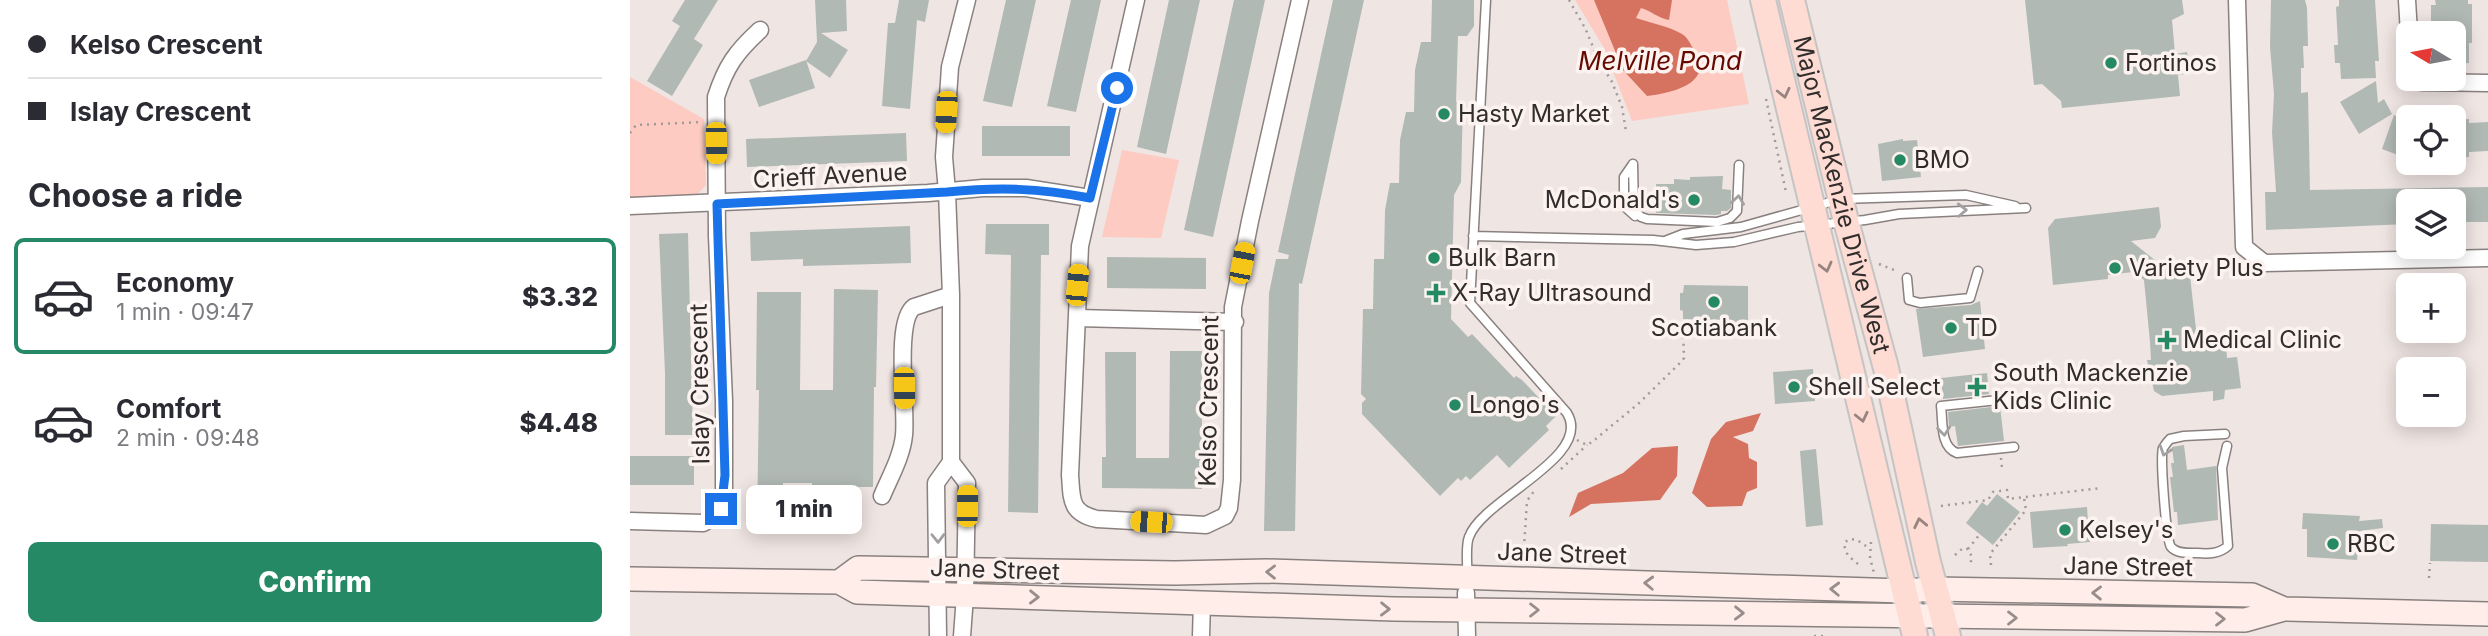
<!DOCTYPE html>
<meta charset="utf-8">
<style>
:root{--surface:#fff;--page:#f2f2f3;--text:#2b2b33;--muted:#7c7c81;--line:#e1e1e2;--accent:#248964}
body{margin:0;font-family:Inter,sans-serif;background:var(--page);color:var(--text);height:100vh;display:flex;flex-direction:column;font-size:26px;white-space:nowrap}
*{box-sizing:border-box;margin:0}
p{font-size:23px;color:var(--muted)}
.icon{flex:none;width:38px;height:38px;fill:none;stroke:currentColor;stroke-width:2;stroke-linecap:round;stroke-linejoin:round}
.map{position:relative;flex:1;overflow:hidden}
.panel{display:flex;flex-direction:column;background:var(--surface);width:630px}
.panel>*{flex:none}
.top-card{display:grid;align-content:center;height:154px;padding:0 28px;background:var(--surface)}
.needle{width:46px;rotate:280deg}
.fabs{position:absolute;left:1766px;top:21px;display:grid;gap:14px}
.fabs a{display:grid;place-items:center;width:70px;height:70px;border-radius:10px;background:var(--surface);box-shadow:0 4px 18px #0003;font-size:35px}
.end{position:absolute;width:32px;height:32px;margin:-16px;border:9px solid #1a73e8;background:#fff;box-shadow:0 0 0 4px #fff}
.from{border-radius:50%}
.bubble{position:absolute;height:49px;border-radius:10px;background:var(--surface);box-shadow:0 4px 18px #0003;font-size:23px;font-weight:800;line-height:49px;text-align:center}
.car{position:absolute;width:21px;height:42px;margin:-21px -10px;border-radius:9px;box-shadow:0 0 5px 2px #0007;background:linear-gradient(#f5c518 24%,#345 0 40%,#f5c518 0 76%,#345 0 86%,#f5c518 0)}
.top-card b{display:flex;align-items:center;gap:24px;height:66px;font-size:26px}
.top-card b+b{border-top:2px solid var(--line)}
.top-card i{width:18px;height:18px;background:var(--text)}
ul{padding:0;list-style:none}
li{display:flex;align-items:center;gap:21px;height:116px;margin:0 14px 10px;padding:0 14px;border:4px solid transparent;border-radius:10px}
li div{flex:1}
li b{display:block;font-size:26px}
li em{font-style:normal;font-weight:800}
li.active{border-color:var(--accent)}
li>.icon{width:63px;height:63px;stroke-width:1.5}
h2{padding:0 28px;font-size:32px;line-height:84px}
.button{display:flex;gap:14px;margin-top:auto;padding:14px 28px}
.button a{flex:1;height:80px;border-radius:10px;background:var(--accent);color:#fff;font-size:28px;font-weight:800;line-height:80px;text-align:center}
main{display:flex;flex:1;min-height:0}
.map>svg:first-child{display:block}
</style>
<main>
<section class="panel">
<div class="top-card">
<b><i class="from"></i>Kelso Crescent</b>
<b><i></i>Islay Crescent</b>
</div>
<h2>Choose a ride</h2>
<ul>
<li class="active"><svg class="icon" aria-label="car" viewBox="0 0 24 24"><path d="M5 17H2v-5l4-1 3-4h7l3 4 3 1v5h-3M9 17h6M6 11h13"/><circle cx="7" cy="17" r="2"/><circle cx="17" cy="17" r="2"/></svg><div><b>Economy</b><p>1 min · 09:47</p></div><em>$3.32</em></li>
<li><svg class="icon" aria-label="car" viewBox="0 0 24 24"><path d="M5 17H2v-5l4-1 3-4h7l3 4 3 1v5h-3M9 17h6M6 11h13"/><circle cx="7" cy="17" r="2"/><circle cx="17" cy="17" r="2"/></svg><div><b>Comfort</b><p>2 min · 09:48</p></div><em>$4.48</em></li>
</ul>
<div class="button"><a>Confirm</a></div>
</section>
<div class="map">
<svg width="1858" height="636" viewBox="0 0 1858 636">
<rect width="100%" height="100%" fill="#efe5e3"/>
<path fill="#fdcbc1" d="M945,0H1097L1119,104L1002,121L974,48Z
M0,77L74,119L76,185L66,196L0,197Z
M492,150L549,160L531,238L472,237Z"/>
<path fill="#d57360" d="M964,0H1042L1039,20C1028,18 1021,11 1011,8L1006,18C1021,23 1038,26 1052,34C1058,37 1061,46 1065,51C1085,84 1040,93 1017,96L993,70Z
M1131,413L1123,431L1103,437L1118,444L1119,458L1127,462V488L1117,492L1112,506L1077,507L1062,493L1081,439L1096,422Z
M1048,446L1047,476L1030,500L961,504L939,517L948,493L993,473L1022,448Z"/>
<path fill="#b1b9b5" d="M55,0H88L64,39L73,45L42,96L17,81L50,26L42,21Z
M185,0H216L217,31L191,33L218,50L200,78L176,61L187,42Z
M269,0H299L295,22L287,20L280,109L252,106L258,23H265Z
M376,0H406L382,107L353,101Z
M441,0H471L446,112L417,106Z
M539,0H570L536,154L507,147Z
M604,0H635L583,237L554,230Z
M703,0H734L672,284L669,283L665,531H634L639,293L646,259H658L659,255L648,252Z
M802,0H844V26L837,36H828L826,102H833L831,182L824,195L821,319L838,337L842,334L884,378L886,376L892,380L926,416L916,426L919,430L879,468L867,455L840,480L836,476L831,481L828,478L810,496L732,414V403L736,399L731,394L733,309H743L744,259H754L755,210L760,183H769L770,140L776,112H784L785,70L791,42H801Z
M1395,0H1552L1554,14L1542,20L1545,54L1557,52L1561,73L1548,75L1550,96L1432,108L1431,101L1412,84L1404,85Z
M1641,0H1675L1677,8L1678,46H1673L1674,68H1671V93L1678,92L1680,190L1858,187V222H1824V201H1778V224L1636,230L1635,192H1646L1642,132L1644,94L1640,47Z
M1709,0H1745L1749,61H1745L1746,78L1711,79L1710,63H1705L1704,45H1708L1706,7L1709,6Z
M1805,0H1838V4H1842V43H1839V63L1824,64V33H1805V22H1801V5H1806Z
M176,60L185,88L129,107L119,80Z
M1746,81L1748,103L1754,99L1762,114L1729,134L1710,102Z
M1764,115L1778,120V129L1768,155L1752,149Z
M1839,119V123L1858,122V151L1839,152V157H1824V120Z
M352,126H440V156H352Z
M276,133L277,161L117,167L116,139Z
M1273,139V141L1287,140L1291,177L1252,181L1248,144Z
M1093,176L1092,189L1101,190V208L1097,211H1091V214L1086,215L1026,213V184H1044V179L1060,180V177Z
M1529,207L1531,227L1525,238L1501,241L1536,269L1550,267L1551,277L1560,276L1567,338L1595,335L1597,358L1607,357L1611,388L1595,390L1594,399L1583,401V391L1532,396L1524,391L1517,360H1521L1520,342L1514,280L1503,272L1478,275V279L1423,285L1418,228L1425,219Z
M356,224H419V255H411L408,513L378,512L381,255L355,254Z
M280,226L281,263L173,266V259L121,261L120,232Z
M58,233L63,435H35V373L29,234Z
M477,257L576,258V289L477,288Z
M1054,285L1118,286V320H1114V330H1098V320L1053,319V311L1050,310V293H1053Z
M204,289L248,290L246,387H244L243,487H209V529H182V483H153V528H127L129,390H126L127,292H171L170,390H203Z
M1350,301L1355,349L1293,357L1286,309L1341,305Z
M540,351H572V489L472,488V457H476L475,352H506V458H539Z
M1183,369L1185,401L1145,404L1143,372Z
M1357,373L1359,394L1313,399L1311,378Z
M1370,406L1374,441L1328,446L1325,426L1319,427L1318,412Z
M1554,445L1557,470L1586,466L1588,520L1548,525L1547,512H1544L1540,477H1543L1541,463H1544L1542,447Z
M1186,449L1193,525L1176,527L1170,451Z
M0,456H64V485H0Z
M1367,494L1390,512L1363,545L1336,523L1352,502L1357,506Z
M1457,507L1458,522L1467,521L1469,538L1460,539V542L1437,544L1438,546L1403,548L1400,512Z
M1673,513L1730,516L1729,521L1752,519L1753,528L1730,531L1727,560L1677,557V529H1672Z
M1801,524L1858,525V562L1800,561Z"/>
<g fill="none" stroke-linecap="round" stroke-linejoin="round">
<defs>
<path id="lane" d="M1003,164L1004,210L1011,217L1017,219L1087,222L1100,218L1107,211L1109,165
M1003,164L994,177V206L1005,216
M843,236L1023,240L1066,245L1104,242L1168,227L1235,220L1269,214L1396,208
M1035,241L1053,234L1111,227L1211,199L1336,195L1385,206
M1277,278L1279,300L1290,303L1340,298L1348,271
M1378,399L1311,406C1313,422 1310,447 1327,453L1384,447
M1595,434L1554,436L1540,439C1537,442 1535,445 1533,448C1530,457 1536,541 1541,547C1547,554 1559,553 1567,553C1579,554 1589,554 1598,546L1592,468L1597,446
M837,575C838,564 835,547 839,537C852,499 964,457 937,413L840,303L856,0"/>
<path id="street" d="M506,0L450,246L440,475C442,498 439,513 467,519L576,525L595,516L599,508L602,480L603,307L620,221L670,0
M1607,0L1614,247L1634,263L1858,258
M1777,0L1779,33
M1790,79L1792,82L1858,83
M0,206L298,193L353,188H396L460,198
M447,318L605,322
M321,462L337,483L335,596L332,636
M252,496C260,477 272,456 274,435C277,409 264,321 284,307L321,295
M0,521L73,523L85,516L91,509L94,492V401L87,236L86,97C96,66 106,52 130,30
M836,593L837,636
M308,636L306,483L321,462V295L317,192L314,157L320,67L337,0
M571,636L572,602"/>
<path id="secondary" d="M0,579L209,582L227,592L764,609L1615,620L1654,609L1858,614
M209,582L228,568L545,573L637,571L1273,591L1305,589L1622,595L1654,609"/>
<g id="primary">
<path d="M1133,0L1285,636"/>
<path id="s1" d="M1162,0L1216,221L1256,368L1298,562L1318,636"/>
</g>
</defs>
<use href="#lane" stroke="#89817f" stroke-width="11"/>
<use href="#street" stroke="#89817f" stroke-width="19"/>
<use href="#secondary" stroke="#89817f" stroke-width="26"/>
<use href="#primary" stroke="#c5c4c4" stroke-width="28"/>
<path stroke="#a19a99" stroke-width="2.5" stroke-dasharray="2 5" stroke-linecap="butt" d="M939,0L955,28L969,61L982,82L992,107L996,131
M1136,99L1156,192
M0,133L6,125L73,122
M1249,264L1264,270L1266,274
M947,440L957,445L962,442L1008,404L1051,362L1054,358L1053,327
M1371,458L1372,468
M931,469L957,445
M1311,506L1358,500L1363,492L1377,490L1378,499L1471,488
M1241,542L1240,558L1244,573
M1338,549L1350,534
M1325,555L1333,548L1338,549L1342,557L1340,565
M893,562L897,501L904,491
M1228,564C1220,557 1213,553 1215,542L1220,539L1227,540L1239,548
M1361,565L1360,554L1396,510L1394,498
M1799,578L1800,563
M1184,636H1193"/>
<use href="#lane" stroke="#fff" stroke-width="8"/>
<use href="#street" stroke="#fff" stroke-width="16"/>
<use href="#secondary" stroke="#feede9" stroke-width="23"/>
<use href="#primary" stroke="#fedbd3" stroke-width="24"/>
</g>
<defs><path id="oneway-chevron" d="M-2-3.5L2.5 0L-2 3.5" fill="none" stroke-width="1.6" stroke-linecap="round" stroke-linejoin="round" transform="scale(1.75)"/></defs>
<g stroke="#978480">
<use href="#oneway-chevron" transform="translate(1154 93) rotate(77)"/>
<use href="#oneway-chevron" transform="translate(1196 267) rotate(76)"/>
<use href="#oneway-chevron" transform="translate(1232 417) rotate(77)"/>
<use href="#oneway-chevron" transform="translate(1290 523) rotate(-102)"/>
</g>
<g stroke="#a2a0a0">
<use href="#oneway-chevron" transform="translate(1108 200) rotate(-82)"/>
<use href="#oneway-chevron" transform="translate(1332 210) rotate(-2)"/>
<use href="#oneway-chevron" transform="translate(1314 431) rotate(84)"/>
<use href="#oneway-chevron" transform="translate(1535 451) rotate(109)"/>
<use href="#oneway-chevron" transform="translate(308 538) rotate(89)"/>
</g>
<g stroke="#978d8a">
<use href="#oneway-chevron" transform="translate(641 572) rotate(-179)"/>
<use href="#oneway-chevron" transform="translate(1019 583) rotate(-178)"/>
<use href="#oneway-chevron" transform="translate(1205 589) rotate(-178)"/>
<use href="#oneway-chevron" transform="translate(1467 593) rotate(-179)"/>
<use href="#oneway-chevron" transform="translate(404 597) rotate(1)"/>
<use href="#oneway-chevron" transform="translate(755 609) rotate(1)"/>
<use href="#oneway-chevron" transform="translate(904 610)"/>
<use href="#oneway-chevron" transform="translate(1109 613) rotate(1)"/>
<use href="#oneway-chevron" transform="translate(1382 618)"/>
<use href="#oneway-chevron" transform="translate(1590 619)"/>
</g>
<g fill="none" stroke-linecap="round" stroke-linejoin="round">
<path stroke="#1a73e8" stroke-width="9" d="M91,509L95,475L87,204L317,192C369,187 408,188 460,198L487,88"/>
</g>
<g fill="#248964" stroke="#fcf3f1" stroke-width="2.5">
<circle cx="1481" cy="63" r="7"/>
<circle cx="814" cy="114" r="7"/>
<circle cx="1270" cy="160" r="7"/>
<circle cx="1064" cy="200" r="7"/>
<circle cx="804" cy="258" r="7"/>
<circle cx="1485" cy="268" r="7"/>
<path d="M802.5 282.5h7v7h7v7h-7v7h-7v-7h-7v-7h7z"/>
<circle cx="1084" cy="302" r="7"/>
<circle cx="1321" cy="328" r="7"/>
<path d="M1533.5 329.5h7v7h7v7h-7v7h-7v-7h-7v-7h7z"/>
<circle cx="1164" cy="387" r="7"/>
<path d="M1343.5 376.5h7v7h7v7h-7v7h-7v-7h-7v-7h7z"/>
<circle cx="825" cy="405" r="7"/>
<circle cx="1435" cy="530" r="7"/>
<circle cx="1703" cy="544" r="7"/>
</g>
<g text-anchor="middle" stroke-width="7" stroke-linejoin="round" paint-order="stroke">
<g font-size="24" fill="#302d2c" stroke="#fcf3f1" text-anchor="start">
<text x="1495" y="71">Fortinos</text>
<text x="828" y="122">Hasty Market</text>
<text x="1284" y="168">BMO</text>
<text x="1050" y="208" text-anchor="end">McDonald's</text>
<text x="818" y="266">Bulk Barn</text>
<text x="1499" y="276">Variety Plus</text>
<text x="822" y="301">X-Ray Ultrasound</text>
<text x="1084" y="336" text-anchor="middle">Scotiabank</text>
<text x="1335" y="336">TD</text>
<text x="1553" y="348">Medical Clinic</text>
<text x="1363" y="381">South Mackenzie<tspan x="1363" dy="28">Kids Clinic</tspan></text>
<text x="1178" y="395">Shell Select</text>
<text x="839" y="413">Longo's</text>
<text x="1449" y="538">Kelsey's</text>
<text x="1717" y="552">RBC</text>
</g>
<g font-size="24" fill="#302d2c" stroke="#fcf3f1">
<text transform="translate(200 176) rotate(-3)" y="8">Crieff Avenue</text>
<text dy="8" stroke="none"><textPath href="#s1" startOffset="201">Major MacKenzie Drive West</textPath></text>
<text transform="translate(70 384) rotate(-91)" y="8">Islay Crescent</text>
<text transform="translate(579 401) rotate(-89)" y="8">Kelso Crescent</text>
<text transform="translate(932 554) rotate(2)" y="8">Jane Street</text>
<text transform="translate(1498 567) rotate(1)" y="8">Jane Street</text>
<text transform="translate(365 570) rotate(2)" y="8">Jane Street</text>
</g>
<g font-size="26" font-style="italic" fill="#660900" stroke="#fcf3f1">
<text x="1030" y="70">Melville Pond</text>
</g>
</g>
</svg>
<div class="fabs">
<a><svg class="needle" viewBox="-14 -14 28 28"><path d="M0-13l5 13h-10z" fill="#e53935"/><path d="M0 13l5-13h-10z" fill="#7c7c81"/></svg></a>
<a><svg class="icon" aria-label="locate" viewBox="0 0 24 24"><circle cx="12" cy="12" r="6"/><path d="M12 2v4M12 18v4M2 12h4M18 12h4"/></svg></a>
<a><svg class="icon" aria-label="layers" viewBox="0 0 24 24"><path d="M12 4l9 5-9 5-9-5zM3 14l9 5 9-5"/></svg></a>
<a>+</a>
<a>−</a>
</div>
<i class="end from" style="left:487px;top:88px"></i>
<i class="end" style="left:91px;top:509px"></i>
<div class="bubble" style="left:116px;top:485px;width:116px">1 min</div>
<i class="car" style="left:316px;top:112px;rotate:183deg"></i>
<i class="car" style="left:86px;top:143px;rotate:179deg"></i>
<i class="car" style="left:612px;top:263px;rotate:11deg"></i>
<i class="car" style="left:447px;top:285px;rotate:5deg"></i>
<i class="car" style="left:274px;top:388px;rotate:179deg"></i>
<i class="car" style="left:337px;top:506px;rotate:1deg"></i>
<i class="car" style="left:521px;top:522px;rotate:273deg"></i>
</div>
</main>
